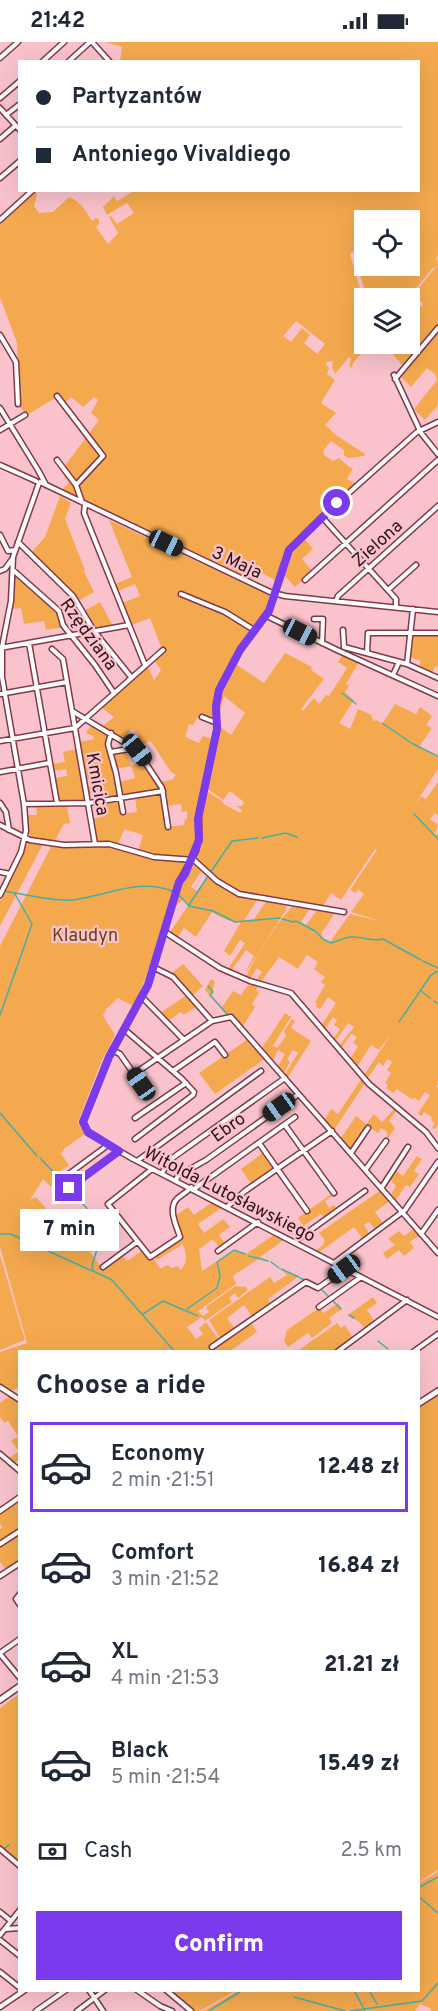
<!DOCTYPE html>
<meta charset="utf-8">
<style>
:root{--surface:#fff;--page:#f2f2f3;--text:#1f2937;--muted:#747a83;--line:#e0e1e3;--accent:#7c3aed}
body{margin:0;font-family:Overpass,sans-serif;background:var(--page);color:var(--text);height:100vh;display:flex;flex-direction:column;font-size:22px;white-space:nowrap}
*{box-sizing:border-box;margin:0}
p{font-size:20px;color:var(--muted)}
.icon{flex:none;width:33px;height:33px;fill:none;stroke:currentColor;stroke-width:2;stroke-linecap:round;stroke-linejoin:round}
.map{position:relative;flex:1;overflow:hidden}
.panel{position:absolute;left:18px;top:1308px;width:402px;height:642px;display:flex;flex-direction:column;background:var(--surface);border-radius:0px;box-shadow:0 6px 24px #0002}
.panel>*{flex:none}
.hud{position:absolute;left:18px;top:18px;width:402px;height:132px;border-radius:0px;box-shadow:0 6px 24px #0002;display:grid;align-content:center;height:132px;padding:0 18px;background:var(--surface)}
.controls{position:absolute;left:354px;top:168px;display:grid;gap:12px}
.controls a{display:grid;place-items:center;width:66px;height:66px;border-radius:0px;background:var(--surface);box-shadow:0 6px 24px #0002;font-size:30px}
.end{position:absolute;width:27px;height:27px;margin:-14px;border:8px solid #7c3aed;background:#fff;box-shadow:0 0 0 3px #fff}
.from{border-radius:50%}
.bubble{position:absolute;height:42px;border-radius:0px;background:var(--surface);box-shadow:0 6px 24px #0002;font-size:20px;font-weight:800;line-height:42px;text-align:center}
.car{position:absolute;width:18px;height:36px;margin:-18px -9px;border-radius:8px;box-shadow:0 0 4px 2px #0007;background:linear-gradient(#222 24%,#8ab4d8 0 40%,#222 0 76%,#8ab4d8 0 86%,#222 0)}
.hud b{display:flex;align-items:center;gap:21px;height:57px;font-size:22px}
.hud b+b{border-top:2px solid var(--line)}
.hud i{width:15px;height:15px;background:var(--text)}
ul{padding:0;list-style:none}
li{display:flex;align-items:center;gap:18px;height:90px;margin:0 12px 9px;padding:0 6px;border:3px solid transparent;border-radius:0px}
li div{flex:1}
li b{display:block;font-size:22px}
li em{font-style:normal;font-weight:800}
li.selected{border-color:var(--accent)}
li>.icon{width:54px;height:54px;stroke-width:1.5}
h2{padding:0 18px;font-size:27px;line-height:72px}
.pay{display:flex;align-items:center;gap:15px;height:66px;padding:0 18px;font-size:22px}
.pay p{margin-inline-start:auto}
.button{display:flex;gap:12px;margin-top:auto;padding:12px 18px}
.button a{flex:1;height:69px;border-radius:0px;background:var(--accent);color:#fff;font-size:24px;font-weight:800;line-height:69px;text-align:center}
.status{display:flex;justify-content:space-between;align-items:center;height:42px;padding:0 30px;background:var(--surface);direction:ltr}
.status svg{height:16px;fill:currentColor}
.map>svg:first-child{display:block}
</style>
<div class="status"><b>21:42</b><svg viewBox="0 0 49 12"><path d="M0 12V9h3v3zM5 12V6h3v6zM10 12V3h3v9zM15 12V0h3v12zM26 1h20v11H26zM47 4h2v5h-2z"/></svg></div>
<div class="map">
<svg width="438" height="1969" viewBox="0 0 438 1969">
<rect width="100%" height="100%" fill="#fac3cc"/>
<path fill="#f4a94e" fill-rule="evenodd" d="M106,0H438V213L436,217L438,219V282L402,323L385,303L410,302V277L423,262L414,252L435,226H433L408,256H367L353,209L350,212L364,261V302H370L353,321L352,326L349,324L351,317L349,315L335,332L332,325L333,319L327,320L326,322L329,326L327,332L335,338L321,361L336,371L325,383L336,393L365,412L364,414L348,416L344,413V408L331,399L323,409L324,413L333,419L339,416L349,425L353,426L347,437L356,442L322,472L289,506L277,547L273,546L275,538L258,529H256L252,539L60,449L69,441L61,429L99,378L91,371L98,358L94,355L83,365L71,355L64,362L57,355L27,373L19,364L17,301L0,255V180L35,149L37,153L34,164L39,171L53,170L69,155C80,159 86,169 92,179L96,176L99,177V182L96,185L108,202L118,191L109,175L111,174L117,182L134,171L127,161L107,173L103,165L114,154L117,159L134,149L418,148V20L120,19L122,5ZM364,178H410V224H364ZM296,279L325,302L317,312L304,301L310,293L302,286L291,300L283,294Z
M438,290V363L425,378L414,367L437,338L435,332L427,326L411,345L400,334Z
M60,454L71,461L65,477L85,528L84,530L94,550L80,558L31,511L45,495Z
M109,478L268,553L272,557C268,569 262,583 249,586V592L238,608L218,651L216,678H210L200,672L193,683L189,682L185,695L199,701L203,694L213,697C207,722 201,746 198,771C195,790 199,796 191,816L159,815L138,809L143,793L124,787L118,803L109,800L97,801L93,777L100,775L97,761L119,758L121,772L137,770L135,755L162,750L167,785L184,783L185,777H187V769L182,770L181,762L167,764L164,746L160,740L172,738L176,733L171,730L152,701L149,699L139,706L131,701L139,692L132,687L123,697L102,685L114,675L101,665L147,623L154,638L161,628L153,617L163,610L150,576L131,583L122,561L140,554L135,542L118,549L115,542L132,535Z
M303,495L313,507L302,517L312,529L295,545L282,531L291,506Z
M15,533L19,534L57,570L60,582L63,585L46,588L44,579L24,582L21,566L12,567Z
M100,560L113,584L95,587L84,569Z
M414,593H438V625L435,624L432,633L418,626L421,619L410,615L412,594Z
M285,611L312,625L311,628L324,637L301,667L303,669L314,656L319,662L326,653L329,654L347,626L338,620L343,612L359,620L346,642L349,644L345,650L354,658L339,681L350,687L358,667L370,672L374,679L377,678L382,682L395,662L416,672L420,665L432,674L426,683L432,686L419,705L438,714V727L413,765L421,754L426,757L438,740V773L435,771L430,777L438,783L435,792L436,793L438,791V1042L436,1044L438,1046V1083L435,1087L432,1086L435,1081L431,1078L432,1075L424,1070L421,1074L418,1071L430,1053L425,1050L419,1059L415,1056L411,1057L397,1047L393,1051L386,1046L388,1043L385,1041L391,1031L387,1028L392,1020L388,1017L383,1024L379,1020L367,1037L364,1033L392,991L379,1008L371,1003L357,1025L350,1017L358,1004L353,1001L357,995L351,992L341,1007L339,1004L354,985L348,981L335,1000L333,997L340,987L334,983L337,978L333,975L325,987L321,984L336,961L328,955L320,967L316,965L317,962L315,960L325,943L321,940L325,935L314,927L318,920L307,913L298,927L279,915L261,940L255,939L262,930L257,926L250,937L247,934C248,925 284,871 292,865H311L301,880L306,883L318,867L336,869L321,892L324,897L330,900L350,872L379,879L351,870L364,852L358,847L356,851L350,848L377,808L375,807L341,858L331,851L322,866L243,852L223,842L193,817C202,794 201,771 204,747L222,759V761L240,771L242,768L236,764H242L244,760L230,749L223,758L205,745L218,683L231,693L245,671L224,654L218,677C215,656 226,639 234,621L264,641Z
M92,682L109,694L118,754L104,757L102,750L89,752L87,745L101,742L100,736L86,738L80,700L94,697L93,694L86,691Z
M77,707L86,760H57L54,736L67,734L66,727L52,729L51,722L65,720L63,710Z
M126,710L131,723L145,721L161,747L121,754L119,740L135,736L131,724L116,727L114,712Z
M36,764H67L70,781L64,782L54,800L31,795L29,792L27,773H37Z
M28,800L43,802L0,884V859Z
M52,803L106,804L158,818L189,819C180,843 169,866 161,889C152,915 146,940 133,964L118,956L106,967L103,974L115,993L102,1018L78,1080L85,1092L65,1106L61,1112L69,1123L57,1132L60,1136L51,1145L43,1137L30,1158L36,1155L54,1176L69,1200L98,1180L93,1175L94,1173L102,1187L98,1203L90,1210L102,1226L121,1212L127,1219L142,1209L149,1218L153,1215L160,1227L167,1223L172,1226L178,1224L180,1228C189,1220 186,1212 183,1202L157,1218L154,1215L181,1196L175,1174L188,1165L194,1173L214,1159L224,1164L198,1182L204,1191L223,1177L230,1185L219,1193L226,1203L219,1205L213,1197L199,1207L202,1229L234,1208L246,1212L275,1192L285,1197L260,1215L269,1219L258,1217L233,1234L236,1242L198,1269L203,1274L209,1270L206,1265L235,1244L243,1245L245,1244L248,1248L238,1256L235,1251L229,1256L232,1260L205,1279L202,1275L187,1285L196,1297L203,1292L199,1286L206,1280L219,1298L250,1279L257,1290L230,1309L20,1310L19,1346L9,1349L0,1342V1310L27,1301L0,1205V904Z
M193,819L202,828L191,845L197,849L209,833L235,851L258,857L244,878L254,877L267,858L286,863V868L243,935L254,914L246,908L231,929L228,927L245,901L240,898L230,914L224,909L241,880C231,880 221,876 212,870L196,895L184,886L178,895L170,890L188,864L183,857L174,866L180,840Z
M183,922L203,944L192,954L171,932Z
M211,937L215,940L211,953L222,965L233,949L241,953L250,940L259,943L256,948L259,951L252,962L255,965L243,984L232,974H227L205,948Z
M187,953L197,964L184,973L181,970L168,979L160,971Z
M285,971L291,975L273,1004L277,1006L286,994L284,989L292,977L295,979L291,986L311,999L288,1035L285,1032L298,1011L293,1008L287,1017L290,1020L284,1031L278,1024L285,1012L278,1008L273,1018L262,1006Z
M248,997L266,1016L215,1052L199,1031Z
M362,1036L365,1041L334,1088L325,1077L331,1067L338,1072Z
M395,1066L397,1068L389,1079L395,1086L387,1098V1090L381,1086L378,1091L369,1085L351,1109L341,1096L356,1074L366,1082L374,1072L382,1080Z
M264,1110L275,1126L252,1143L241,1127Z
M417,1114L422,1117L414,1129L419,1132L410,1145L406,1143L396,1158L391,1153L396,1144L389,1137L395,1128L403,1134Z
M381,1148L391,1158L375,1170L383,1181L375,1187L369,1180L364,1183L369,1191L362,1196L354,1185L318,1211L315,1209L323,1203L325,1198L319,1191Z
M331,1152L332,1154L325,1159L329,1166L334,1163L338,1168L325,1177L321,1172L303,1184L298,1176Z
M415,1186L420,1193L410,1200L414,1206L404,1214L399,1208L387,1217L383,1211L395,1203L388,1197L399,1189L404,1194Z
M0,1213L25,1298L0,1308Z
M281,1227L299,1234L268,1257L271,1262L252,1274L244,1263L227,1276L235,1287L220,1296L209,1278L270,1235L274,1241L287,1233Z
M373,1255L377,1261L367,1268L375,1280L365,1287L359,1280L348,1273Z
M338,1261L342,1267L329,1276L332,1281L312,1296L308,1291L288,1305L284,1299L287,1288L319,1266L324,1271Z
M337,1281L341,1286L345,1283L353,1296L334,1309H301L299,1308Z
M11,1353L19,1359V1418L14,1422L8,1417L19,1409L11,1399L18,1394L8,1379L4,1381L0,1375V1361Z
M438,1353V1828L419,1840L418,1367Z
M16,1459L19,1464V1487L0,1501V1487L2,1485L0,1482V1471Z
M19,1491V1519L6,1528L0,1520V1504Z
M19,1652V1822L0,1805V1666Z
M438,1830V1969H431L430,1966L420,1962L415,1969H203L237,1949L418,1948L419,1841Z
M167,1949H235L200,1969H191Z"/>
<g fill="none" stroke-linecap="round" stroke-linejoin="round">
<path stroke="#47aea6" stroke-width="1.5" d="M342,651L356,662
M382,681L413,702L438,714
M414,772L438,797
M262,796L285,791L297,795
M210,831L232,799L258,796
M3,849C24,852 53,860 73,858C108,854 138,835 175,850
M178,852L189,864L213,869L235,880L280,876
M189,863L208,834
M282,877L293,880L296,879L315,889L323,897L331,901C339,899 345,894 354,895C364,895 373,900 383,897L421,918
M423,919L438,926
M208,944L213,950L210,953L229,974
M421,949L430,956
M434,959L438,962
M0,973L32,882L15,852
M399,980L431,933L438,929
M0,1071L37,1114
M40,1116L59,1136
M61,1138L67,1145
M69,1147L79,1158
M81,1160L92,1172
M94,1175C107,1188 96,1208 92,1224L93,1229L112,1238L175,1310
M0,1192H11L92,1229
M249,1214L268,1219
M271,1220L279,1226
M281,1227L299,1235
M220,1233L217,1220L234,1208L245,1212
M300,1236L310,1240
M321,1247L328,1254
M332,1258L341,1267
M187,1267L217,1246L220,1234
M143,1272L163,1259L198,1274
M349,1273L354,1276
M378,1299L388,1307
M390,1309L391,1310
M4,1807L9,1803
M418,1846L438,1835
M418,1854L438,1871
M354,1948L365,1969
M369,1948L377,1962
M294,1955L345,1969
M209,1969L243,1948
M350,1969L422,1959L438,1941"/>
<defs>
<path id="minor" d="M92,0L110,20
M0,16L18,0
M42,20L64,0
M68,20L90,0
M0,56L20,39
M0,66L20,88
M6,73L20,62
M0,97L15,84
M0,136L20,119
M0,178L33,148
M0,293L16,320L18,362
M394,333L421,391L438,412
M395,337L438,286
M57,354L103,414L76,443
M0,366L38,428L46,443
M438,380L417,390L322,475L289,508L269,569L240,608L219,648L216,664L217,687L199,772V795L196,809L179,840L148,943L109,1015L83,1080L88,1091L133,1117L438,1275
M0,388L25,373
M57,418L76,443L82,460
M0,423L36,439
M40,440L270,550L285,554L438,570
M85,463L84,471L145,623
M322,475L396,557V565
M0,493L8,509L15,508
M18,500L73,554L94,589L131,635
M13,528L59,569L63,583L95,623L114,651
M0,529L5,527L13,516
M305,538L438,418
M388,548L416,523
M181,552L225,570L254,588
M336,559L338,554L438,464
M267,574L337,608L438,654
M314,577H323L322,601
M343,588L344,605L407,622L438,636
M29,601L57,761
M0,606L129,583
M52,607L63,617L95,802
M367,611L368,591H438
M407,622L413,567
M393,633L399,620
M0,652L67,640
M72,669L137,708L162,746L168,785
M202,675L217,681
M111,691L108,702L116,731L123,770
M0,699L75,686L163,608
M111,710L135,706
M0,730L49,721
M0,761L6,770L9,788
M24,762L89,761L163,749
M0,783L30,798L64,803L109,802L154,815L194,818L217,839L239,852L344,870
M0,830L10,832
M0,853L21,810L26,789L24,762L2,635V605L11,559L13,515L39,441
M165,890L220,926L250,939L291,951L369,1042L426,1090L438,1106
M153,925L173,935L212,979
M142,955L184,998
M124,987L182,1037L194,1050L193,1053L135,1097
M112,1008L120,1012L141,1042
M173,1029L215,1000L225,1013
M134,1032L212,979L231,975L438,1211
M135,1076L186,1041
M285,1083L334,1151
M259,1101L307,1169
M351,1111L368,1086
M137,1119L261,1029
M152,1127L108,1162L150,1215L180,1195C177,1185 168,1168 176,1158C180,1153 187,1151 191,1145
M366,1127L386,1099
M162,1131L171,1117L285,1036
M62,1137L108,1103
M176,1138L178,1134L206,1118L296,1054
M382,1145L408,1105
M194,1147L295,1075
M59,1152L119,1109
M227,1165L245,1149L332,1089
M421,1192L438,1168
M294,1200L365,1149
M218,1209L258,1180
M334,1221L405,1168L438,1120
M103,1225L137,1200
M319,1265L361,1235
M212,1305L306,1240L318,1246L345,1227
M337,1310L407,1258
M413,1310L438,1292
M0,1345L20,1358
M0,1412L20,1429
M0,1469L20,1455
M0,1502L20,1489
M0,1534L20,1521
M20,1552L16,1557L20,1563
M0,1611L20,1597
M0,1612L20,1636
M0,1807L20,1824
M0,1870L11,1879
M6,1887L20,1886
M0,1893L20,1868
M0,1898L20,1914
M0,1930L20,1946
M89,1948L103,1969
M137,1948L160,1964L172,1969
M166,1948L191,1969
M0,1965L25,1948
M36,1969L66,1948
M77,1969L105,1948"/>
<path id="major" d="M418,1362L438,1349
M0,1658L20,1644"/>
</defs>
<use href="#minor" stroke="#833849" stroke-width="7"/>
<use href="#major" stroke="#833849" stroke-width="8"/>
<use href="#minor" stroke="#fff" stroke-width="4"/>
<use href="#major" stroke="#fff" stroke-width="5"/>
</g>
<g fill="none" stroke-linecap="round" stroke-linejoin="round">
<path stroke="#7c3aed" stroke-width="8" d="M69,1146L119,1109L88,1090L83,1080L109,1015L148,943L179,840L185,832L199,798L198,777L217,687L216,664L219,648L240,608L269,569L289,508L337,461"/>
</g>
<g text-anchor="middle" stroke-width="4.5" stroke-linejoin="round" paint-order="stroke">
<g font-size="18" fill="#321219" stroke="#fac3cc">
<text transform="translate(377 501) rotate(-42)" y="6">Zielona</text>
<text transform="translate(237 520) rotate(25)" y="6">3 Maja</text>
<text transform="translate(89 592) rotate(54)" y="6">Rzędziana</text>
<text transform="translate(98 742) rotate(80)" y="6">Kmicica</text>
<text transform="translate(228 1085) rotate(-36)" y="6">Ebro</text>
<text transform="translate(230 1152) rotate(27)" y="6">Witolda Lutosławskiego</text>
</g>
<g font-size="18" fill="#674419" stroke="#fac3cc">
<text x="85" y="899">Klaudyn</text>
</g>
</g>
</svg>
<div class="controls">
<a><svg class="icon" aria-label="locate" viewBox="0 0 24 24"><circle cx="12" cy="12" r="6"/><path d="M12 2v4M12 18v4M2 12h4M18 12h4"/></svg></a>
<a><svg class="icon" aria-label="layers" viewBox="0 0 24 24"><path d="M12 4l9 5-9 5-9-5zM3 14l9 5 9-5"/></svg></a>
</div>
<i class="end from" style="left:337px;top:461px"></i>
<i class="end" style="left:69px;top:1146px"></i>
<div class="bubble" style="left:20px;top:1167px;width:99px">7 min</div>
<i class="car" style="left:166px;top:501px;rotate:115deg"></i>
<i class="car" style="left:300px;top:590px;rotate:117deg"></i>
<i class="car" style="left:137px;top:708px;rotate:141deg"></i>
<i class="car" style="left:141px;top:1042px;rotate:325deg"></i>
<i class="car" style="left:279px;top:1065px;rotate:235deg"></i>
<i class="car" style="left:344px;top:1227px;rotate:234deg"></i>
<div class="hud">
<b><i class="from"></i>Partyzantów</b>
<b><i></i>Antoniego Vivaldiego</b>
</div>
<section class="panel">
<h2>Choose a ride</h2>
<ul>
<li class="selected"><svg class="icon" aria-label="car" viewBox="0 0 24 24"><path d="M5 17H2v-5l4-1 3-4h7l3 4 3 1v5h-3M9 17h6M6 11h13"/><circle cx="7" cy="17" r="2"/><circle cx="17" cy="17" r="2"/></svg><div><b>Economy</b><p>2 min · 21:51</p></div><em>12.48 zł</em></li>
<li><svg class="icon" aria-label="car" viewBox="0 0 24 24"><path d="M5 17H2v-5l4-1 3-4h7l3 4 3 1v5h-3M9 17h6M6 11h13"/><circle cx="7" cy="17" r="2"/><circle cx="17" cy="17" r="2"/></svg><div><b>Comfort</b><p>3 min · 21:52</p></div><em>16.84 zł</em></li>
<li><svg class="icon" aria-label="car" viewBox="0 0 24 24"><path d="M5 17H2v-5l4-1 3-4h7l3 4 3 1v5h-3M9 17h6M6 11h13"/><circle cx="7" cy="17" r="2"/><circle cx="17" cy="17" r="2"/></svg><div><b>XL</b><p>4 min · 21:53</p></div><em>21.21 zł</em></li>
<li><svg class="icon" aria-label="car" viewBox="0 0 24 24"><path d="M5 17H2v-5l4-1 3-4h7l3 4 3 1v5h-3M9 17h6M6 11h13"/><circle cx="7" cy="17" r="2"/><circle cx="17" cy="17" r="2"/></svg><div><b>Black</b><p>5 min · 21:54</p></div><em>15.49 zł</em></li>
</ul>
<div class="pay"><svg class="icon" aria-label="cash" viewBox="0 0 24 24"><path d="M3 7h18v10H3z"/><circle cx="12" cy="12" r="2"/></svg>Cash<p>2.5 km</p></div>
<div class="button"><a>Confirm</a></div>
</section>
</div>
